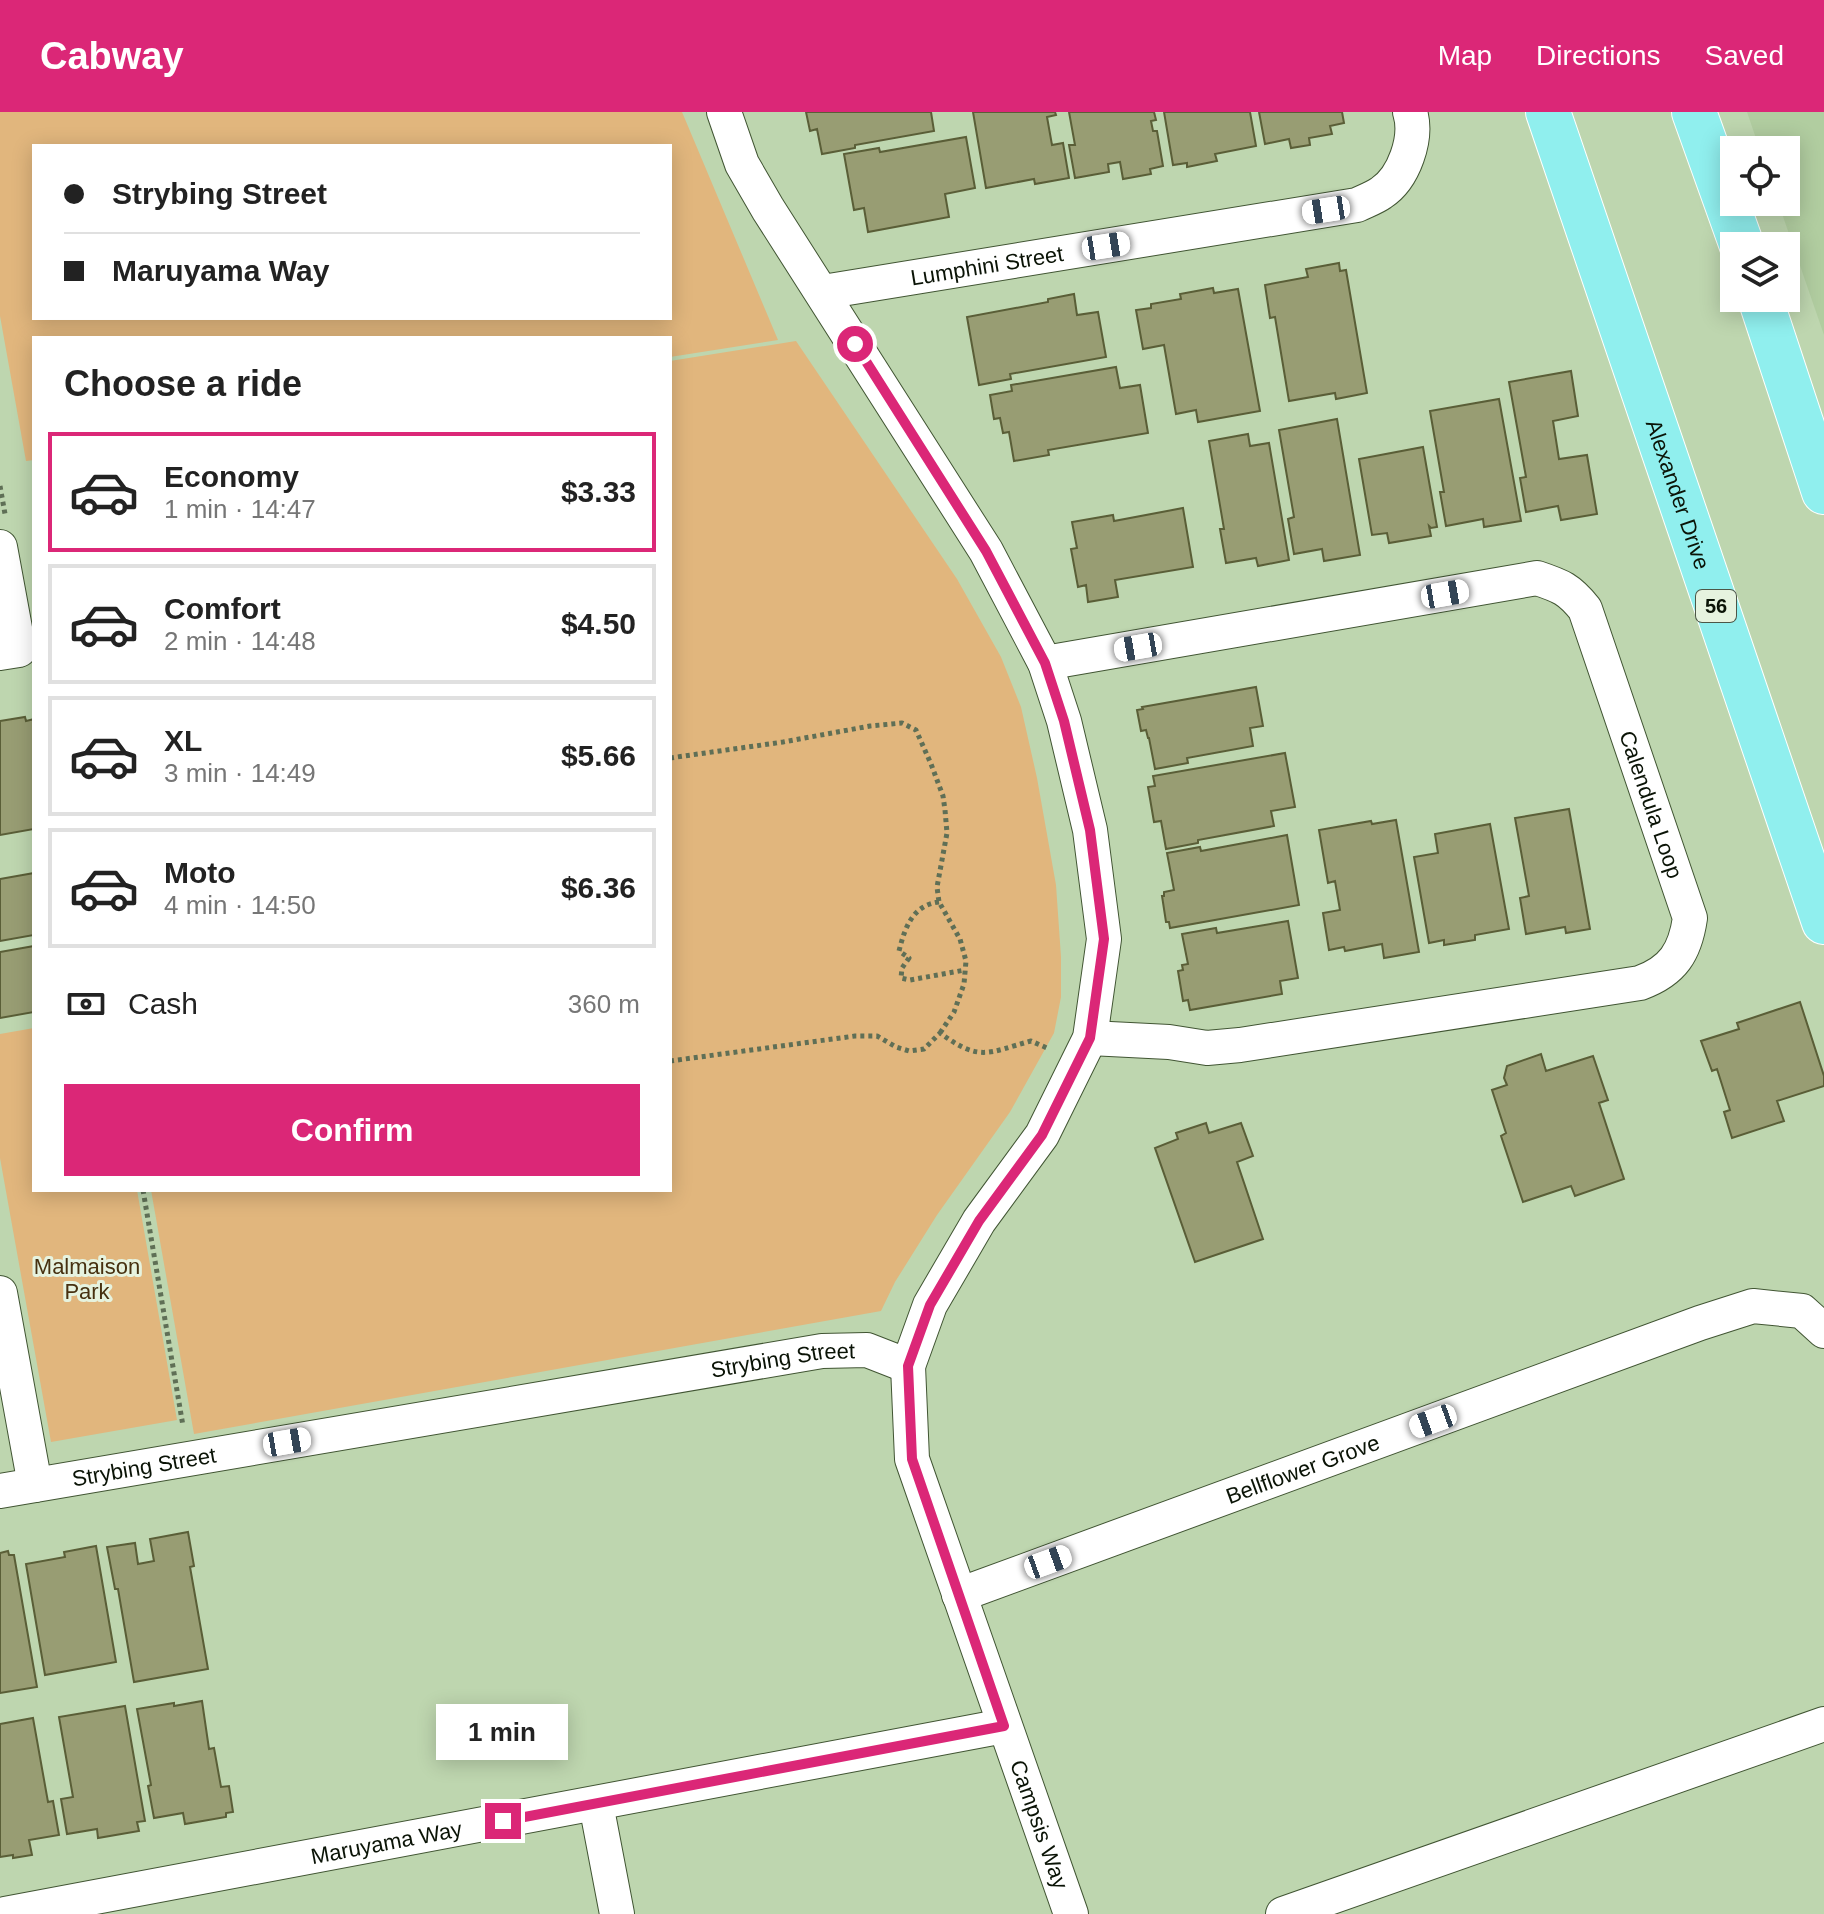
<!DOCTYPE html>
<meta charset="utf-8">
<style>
:root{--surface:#fff;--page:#f2f2f2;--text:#222;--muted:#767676;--line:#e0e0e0;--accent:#db2777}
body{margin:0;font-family:Arial,sans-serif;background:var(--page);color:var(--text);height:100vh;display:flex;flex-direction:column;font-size:30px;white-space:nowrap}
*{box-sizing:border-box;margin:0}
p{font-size:26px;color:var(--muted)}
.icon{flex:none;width:44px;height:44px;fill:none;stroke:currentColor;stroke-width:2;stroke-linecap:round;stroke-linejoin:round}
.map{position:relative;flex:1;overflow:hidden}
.details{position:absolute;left:32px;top:224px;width:640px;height:856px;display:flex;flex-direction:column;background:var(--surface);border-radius:0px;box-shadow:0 4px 20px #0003}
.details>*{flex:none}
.banner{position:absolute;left:32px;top:32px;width:640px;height:176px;border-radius:0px;box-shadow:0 4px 20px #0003;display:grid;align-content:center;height:176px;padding:0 32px;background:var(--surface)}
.buttons{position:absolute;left:1720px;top:24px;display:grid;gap:16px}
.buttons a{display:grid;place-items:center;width:80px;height:80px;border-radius:0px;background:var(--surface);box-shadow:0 4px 20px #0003;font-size:40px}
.end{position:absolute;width:36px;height:36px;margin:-18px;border:10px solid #db2777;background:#fff;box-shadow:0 0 0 4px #fff}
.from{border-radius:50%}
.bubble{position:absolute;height:56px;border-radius:0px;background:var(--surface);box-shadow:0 4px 20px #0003;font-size:26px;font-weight:800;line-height:56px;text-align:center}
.car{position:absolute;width:24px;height:48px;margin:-24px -12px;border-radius:10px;box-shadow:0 0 6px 2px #0007;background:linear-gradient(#fff 24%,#345 0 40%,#fff 0 76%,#345 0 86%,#fff 0)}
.banner b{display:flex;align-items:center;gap:28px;height:76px;font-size:30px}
.banner b+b{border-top:2px solid var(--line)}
.banner i{width:20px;height:20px;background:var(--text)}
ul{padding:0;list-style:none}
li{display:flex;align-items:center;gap:24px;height:120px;margin:0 16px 12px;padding:0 16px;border:4px solid var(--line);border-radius:0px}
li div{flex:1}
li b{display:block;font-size:30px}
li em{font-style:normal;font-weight:800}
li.selected{border-color:var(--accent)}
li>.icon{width:72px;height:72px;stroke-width:1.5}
h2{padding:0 32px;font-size:36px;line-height:96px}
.pay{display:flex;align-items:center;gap:20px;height:88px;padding:0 32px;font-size:30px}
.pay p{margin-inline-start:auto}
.action{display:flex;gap:16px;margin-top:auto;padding:16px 32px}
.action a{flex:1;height:92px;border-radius:0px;background:var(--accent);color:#fff;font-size:32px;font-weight:800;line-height:92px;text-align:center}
header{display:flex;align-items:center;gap:48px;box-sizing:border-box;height:112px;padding:0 40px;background:var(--accent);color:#fff}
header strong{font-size:38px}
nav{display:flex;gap:44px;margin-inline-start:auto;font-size:28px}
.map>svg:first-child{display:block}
</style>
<header>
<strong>Cabway</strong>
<nav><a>Map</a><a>Directions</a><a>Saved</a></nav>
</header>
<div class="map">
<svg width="1824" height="1802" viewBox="0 0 1824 1802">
<rect width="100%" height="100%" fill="#bed6af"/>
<path fill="#b1cda0" d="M1747,0H1824V223L1778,90H1786V38H1760Z"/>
<path fill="#e1b67d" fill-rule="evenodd" d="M0,0H682L778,228L670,245V226H34V348L26,349L0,204ZM670,34V206H34V34Z
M796,229L957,467L1001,545L1021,595L1037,666L1056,773L1061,845V885L1054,921L1010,1000L937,1103L895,1170L881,1199L194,1322L151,1078H670V249Z
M34,916V1078H137L177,1308L51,1330L0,1046V922Z"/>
<path fill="#989d73" stroke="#5a5e37" stroke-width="2" d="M806,0H931L934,19L855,33V36L822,42L817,17L810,19Z
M973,0H1055L1056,3L1047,5L1052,33L1063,31L1069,66L1035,72L1034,67L986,76Z
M1069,0H1154L1156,8L1151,9L1153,19H1157L1163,54L1150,57L1151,62L1123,67L1120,50L1108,52L1109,60L1075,66L1069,33H1075Z
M1164,0H1250L1256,34L1215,42L1217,49L1187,55V51L1173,53Z
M1259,0H1342L1344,11L1330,14L1332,22L1309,26L1310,33L1291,36L1289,27L1265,32Z
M966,25L975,76L945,82L949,105L868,120L864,96L854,98L844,42L879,36L880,40Z
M1339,151L1340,159L1346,158L1367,281L1336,287L1335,281L1289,289L1275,205L1270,206L1265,173L1308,165L1306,157Z
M1213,176L1214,181L1238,177L1260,299L1198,310L1196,298L1176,302L1164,233L1143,237L1136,198L1151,196V192L1181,187L1180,182Z
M1074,182L1077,203L1098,200L1106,245L1010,262L1011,267L979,273L967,205L1048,190V187Z
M1116,255L1120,276L1140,273L1148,321L1048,338L1049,343L1014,349L1009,320L1003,321L1000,306L994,307L990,283L1012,279L1011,273Z
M1571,259L1578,304L1553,309L1559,347L1587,343L1597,402L1561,408L1558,394L1526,400L1520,366L1526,365L1509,270Z
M1499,287L1521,409L1484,415L1483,407L1446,414L1440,380H1444L1430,299Z
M1337,307L1360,443L1324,449L1322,437L1294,442L1288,407L1294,405L1279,318Z
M1248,322L1250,334L1269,331L1289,448L1258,454L1256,446L1226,451L1220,417H1224L1209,329Z
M1423,335L1437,415L1431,416L1429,414L1431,424L1389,431L1387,421L1372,423L1359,347Z
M1183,396L1193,455L1115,468L1118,485L1088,490L1086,473L1078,475L1071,437L1077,436L1072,410L1113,403L1114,409Z
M1256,575L1263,614L1250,616L1253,634L1187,646L1188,651L1155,657L1149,626H1148L1146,618L1141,619L1137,598L1143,597L1142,595Z
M25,605L26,609L34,607V717L0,723V609Z
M1285,641L1295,695L1271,699L1274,714L1198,728V731L1166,737L1161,709L1154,710L1148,675L1155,674L1153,664Z
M1569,697L1590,817L1566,821L1565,815L1526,822L1520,786L1529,784L1515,706Z
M1396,708L1419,840L1384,846L1382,832L1345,839L1344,835L1329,838L1323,801L1340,798L1335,769L1328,771L1319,718L1371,709L1372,712Z
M1490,712L1509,817L1475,823V828L1444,833V828L1429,831L1414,745L1438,741L1435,722Z
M1287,723L1299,793L1170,816L1169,810H1166L1162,784H1164V780L1174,778L1167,741L1200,735L1201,739Z
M34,761V823L0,829V767Z
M1288,809L1298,866L1280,869L1282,882L1190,898L1188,888L1183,889L1178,859L1183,858L1182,853L1188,852L1182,822L1216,816L1217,821Z
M34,834V900L0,906V840Z
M1800,890L1824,964V974L1777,989L1784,1009L1732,1026L1724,1000L1730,998L1717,957L1712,959L1701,929L1739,917L1737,911Z
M1541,942L1546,959L1593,944L1608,988L1599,991L1624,1067L1575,1084L1571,1074L1523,1090L1501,1024L1506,1021L1492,978L1507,973L1504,966L1507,954Z
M1206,1011L1209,1021L1241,1011L1253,1044L1237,1050L1263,1127L1195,1150L1155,1036L1178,1027L1176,1021Z
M188,1420L194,1454L190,1455L208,1557L134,1570L118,1477H115L107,1435L135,1431L138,1452L154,1449L150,1427Z
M96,1434L116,1550L45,1563L26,1452L65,1445L64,1440Z
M8,1439L9,1443H14L37,1575L0,1581V1441Z
M202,1589L209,1637L214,1636L221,1675L229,1674L233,1700L226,1701V1705L185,1712L183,1701L154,1706L148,1674L151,1673L137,1597L174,1591V1594Z
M125,1594L145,1709L137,1710L139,1719L98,1726L97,1717L67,1722L61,1687L73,1685L59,1605Z
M33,1606L48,1690L53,1689L59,1723L29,1728L32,1743L13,1746V1743L0,1745V1612Z"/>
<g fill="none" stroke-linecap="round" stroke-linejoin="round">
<defs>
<g id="street">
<path id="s1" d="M823,180L1357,93C1365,89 1374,86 1381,81C1404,66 1418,26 1410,0"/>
<path d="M0,435L19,538L0,541"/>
<path id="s2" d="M1045,551L1537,466C1561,474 1569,477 1585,497L1690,806C1685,840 1673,859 1640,871L1240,933L1207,936L1169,930L1090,926"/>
<path d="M0,1181L35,1373"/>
<path id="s3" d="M908,1254L912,1347L1071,1802"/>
<path id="s4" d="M0,1379L822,1239L867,1238L908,1254L930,1193L979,1109L1042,1023L1090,926L1104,827L1090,718L1064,609L1045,551L986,439L768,97L742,52L724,0"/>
<path id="s5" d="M959,1483L1700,1211L1753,1194L1802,1199L1824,1219"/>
<path d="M596,1692L617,1802"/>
<path id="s6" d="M5,1802L1004,1614"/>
<path d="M1283,1802L1824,1612"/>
</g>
<g id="primary">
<path id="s7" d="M1548,0L1824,810"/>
<path d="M1694,0L1742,134"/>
<path d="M1760,186L1824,380"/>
</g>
</defs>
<use href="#street" stroke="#415533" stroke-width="36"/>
<use href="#primary" stroke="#fff" stroke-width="46"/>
<path stroke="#5f6f56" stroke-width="5" stroke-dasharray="4 4" stroke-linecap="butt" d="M0,374L5,402
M670,646L783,630L870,614L902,611L916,618L931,652L943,684L945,698L947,721L937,775L939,790L960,827L966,849L964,872L954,900L940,921
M939,790C913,793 905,815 899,839L909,846L902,856L901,866L910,868L965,858
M670,949L855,924H877L896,935L909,939L924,937L940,921C980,950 987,941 1031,929L1047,936
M143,1078L183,1314"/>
<use href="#street" stroke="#fff" stroke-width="34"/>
<use href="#primary" stroke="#90efee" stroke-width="44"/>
</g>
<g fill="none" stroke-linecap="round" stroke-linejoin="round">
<path stroke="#db2777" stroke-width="10" d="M503,1709L1004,1614L912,1347L908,1254L930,1193L979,1109L1042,1023L1090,926L1104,827L1090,718L1064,609L1045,551L986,439L855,232"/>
</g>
<g text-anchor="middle" stroke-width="6" stroke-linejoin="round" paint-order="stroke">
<rect fill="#e6f3df" stroke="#4c5647" stroke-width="2" x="1696" y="478" width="40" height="32" rx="6"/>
<g font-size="20" font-weight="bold" fill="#0a1306">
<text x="1716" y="501">56</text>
</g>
<g font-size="22" fill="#0a1306" stroke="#e6f3df">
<text dy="8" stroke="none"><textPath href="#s1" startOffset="166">Lumphini Street</textPath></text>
<text dy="8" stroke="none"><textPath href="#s7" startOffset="404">Alexander Drive</textPath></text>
<text dy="8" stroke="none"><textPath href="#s2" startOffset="764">Calendula Loop</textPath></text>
<text dy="8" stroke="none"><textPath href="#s4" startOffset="794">Strybing Street</textPath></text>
<text dy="8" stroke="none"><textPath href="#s4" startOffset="146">Strybing Street</textPath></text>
<text dy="8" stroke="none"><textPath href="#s5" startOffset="366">Bellflower Grove</textPath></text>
<text dy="8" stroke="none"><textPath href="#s3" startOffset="480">Campsis Way</textPath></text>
<text dy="8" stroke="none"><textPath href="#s6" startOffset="388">Maruyama Way</textPath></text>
</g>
<g font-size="22" fill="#473110" stroke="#e6f3df">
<text x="87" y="1162">Malmaison<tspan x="87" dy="25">Park</tspan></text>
</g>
</g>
</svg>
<div class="buttons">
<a><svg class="icon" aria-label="locate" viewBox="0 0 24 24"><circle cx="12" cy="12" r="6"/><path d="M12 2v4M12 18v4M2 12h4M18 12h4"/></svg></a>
<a><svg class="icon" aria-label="layers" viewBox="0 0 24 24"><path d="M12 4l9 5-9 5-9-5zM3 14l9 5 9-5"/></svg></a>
</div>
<i class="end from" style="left:855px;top:232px"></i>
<i class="end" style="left:503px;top:1709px"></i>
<div class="bubble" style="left:436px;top:1592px;width:132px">1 min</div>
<i class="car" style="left:1326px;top:98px;rotate:261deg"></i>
<i class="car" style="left:1106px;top:134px;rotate:81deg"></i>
<i class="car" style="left:1445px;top:482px;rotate:80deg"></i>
<i class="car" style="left:1138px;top:535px;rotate:260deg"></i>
<i class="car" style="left:1433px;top:1309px;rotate:250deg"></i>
<i class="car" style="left:287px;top:1330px;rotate:80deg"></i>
<i class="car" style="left:1048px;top:1450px;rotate:70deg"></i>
<div class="banner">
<b><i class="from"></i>Strybing Street</b>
<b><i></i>Maruyama Way</b>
</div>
<section class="details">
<h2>Choose a ride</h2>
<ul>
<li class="selected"><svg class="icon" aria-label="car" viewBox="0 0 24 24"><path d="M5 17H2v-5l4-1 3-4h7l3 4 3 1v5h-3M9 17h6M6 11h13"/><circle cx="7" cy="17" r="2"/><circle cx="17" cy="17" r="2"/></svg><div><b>Economy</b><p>1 min · 14:47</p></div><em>$3.33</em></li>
<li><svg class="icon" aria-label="car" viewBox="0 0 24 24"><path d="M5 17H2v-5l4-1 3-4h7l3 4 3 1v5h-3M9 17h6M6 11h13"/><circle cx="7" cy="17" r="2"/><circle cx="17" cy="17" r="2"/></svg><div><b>Comfort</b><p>2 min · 14:48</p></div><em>$4.50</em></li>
<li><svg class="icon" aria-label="car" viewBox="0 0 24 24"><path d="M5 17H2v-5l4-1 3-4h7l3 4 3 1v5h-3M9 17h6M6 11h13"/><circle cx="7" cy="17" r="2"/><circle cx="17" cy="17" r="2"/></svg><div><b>XL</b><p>3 min · 14:49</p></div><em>$5.66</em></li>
<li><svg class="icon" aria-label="car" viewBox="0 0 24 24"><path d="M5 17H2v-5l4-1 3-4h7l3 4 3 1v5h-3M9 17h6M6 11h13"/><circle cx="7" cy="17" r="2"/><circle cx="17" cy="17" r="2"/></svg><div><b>Moto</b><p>4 min · 14:50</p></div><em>$6.36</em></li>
</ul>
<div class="pay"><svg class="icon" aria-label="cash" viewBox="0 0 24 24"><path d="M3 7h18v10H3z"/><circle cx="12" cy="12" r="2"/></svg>Cash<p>360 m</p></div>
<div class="action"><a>Confirm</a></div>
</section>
</div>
